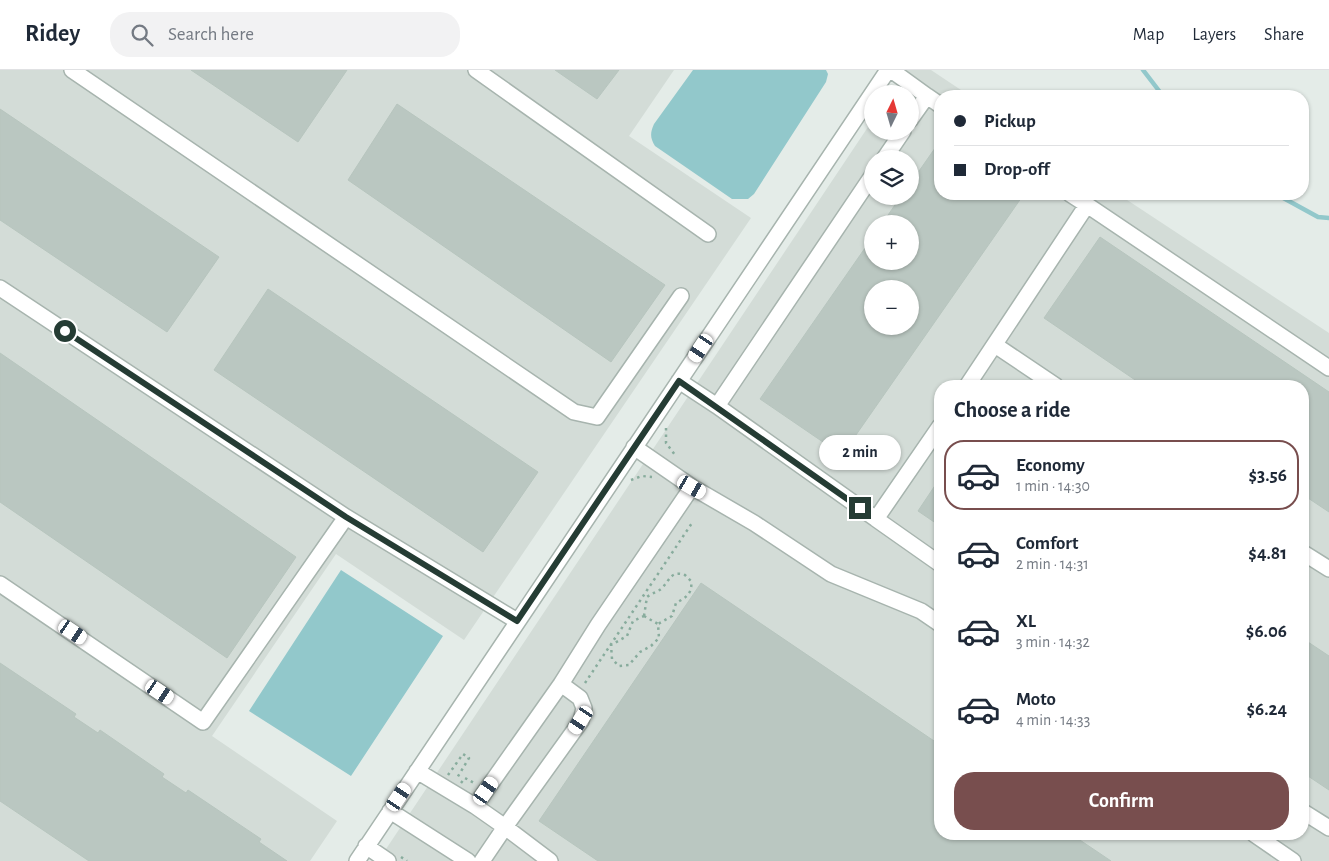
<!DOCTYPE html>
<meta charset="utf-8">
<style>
:root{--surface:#fff;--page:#f2f2f3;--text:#1f2937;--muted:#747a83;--line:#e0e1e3;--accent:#784e4e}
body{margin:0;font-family:"Alegreya Sans",sans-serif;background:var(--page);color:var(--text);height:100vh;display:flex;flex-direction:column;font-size:19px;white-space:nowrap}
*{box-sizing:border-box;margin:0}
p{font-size:16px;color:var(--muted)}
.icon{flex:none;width:28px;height:28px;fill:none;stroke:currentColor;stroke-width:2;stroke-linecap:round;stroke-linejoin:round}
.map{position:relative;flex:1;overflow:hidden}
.details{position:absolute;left:934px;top:310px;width:375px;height:460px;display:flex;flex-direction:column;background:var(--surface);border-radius:20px;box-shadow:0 1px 4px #0004}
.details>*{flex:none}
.hud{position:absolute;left:934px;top:20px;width:375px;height:110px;border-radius:20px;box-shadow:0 1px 4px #0004;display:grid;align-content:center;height:110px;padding:0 20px;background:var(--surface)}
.needle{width:32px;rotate:5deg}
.controls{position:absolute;left:864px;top:15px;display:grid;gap:10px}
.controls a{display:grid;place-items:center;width:55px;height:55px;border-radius:50%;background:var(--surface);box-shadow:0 1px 4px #0004;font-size:25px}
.end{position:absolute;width:22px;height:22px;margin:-11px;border:6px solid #253c34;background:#fff;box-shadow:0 0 0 2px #fff}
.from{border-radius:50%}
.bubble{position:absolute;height:35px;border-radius:18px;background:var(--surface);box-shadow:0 1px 4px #0004;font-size:16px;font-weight:600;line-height:35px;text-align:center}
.car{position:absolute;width:15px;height:30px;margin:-15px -8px;border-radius:6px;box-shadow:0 0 4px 1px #0007;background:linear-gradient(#fff 24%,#345 0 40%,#fff 0 76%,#345 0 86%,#fff 0)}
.hud b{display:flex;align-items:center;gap:18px;height:48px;font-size:19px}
.hud b+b{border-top:1px solid var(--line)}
.hud i{width:12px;height:12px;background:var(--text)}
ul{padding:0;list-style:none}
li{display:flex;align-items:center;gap:15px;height:70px;margin:0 10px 8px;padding:0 10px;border:2px solid transparent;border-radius:20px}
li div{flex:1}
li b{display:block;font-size:19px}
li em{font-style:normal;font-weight:600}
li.on{border-color:var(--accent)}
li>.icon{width:45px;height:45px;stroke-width:1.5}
h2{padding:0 20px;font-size:22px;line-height:60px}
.cta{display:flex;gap:10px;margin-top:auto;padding:10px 20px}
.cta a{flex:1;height:58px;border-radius:20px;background:var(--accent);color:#fff;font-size:20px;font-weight:600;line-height:58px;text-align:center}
header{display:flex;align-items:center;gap:30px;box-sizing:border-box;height:70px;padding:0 25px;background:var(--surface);border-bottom:1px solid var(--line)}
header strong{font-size:24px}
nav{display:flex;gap:28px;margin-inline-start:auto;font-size:18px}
.search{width:350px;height:45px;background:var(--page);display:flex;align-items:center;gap:12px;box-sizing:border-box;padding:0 18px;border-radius:20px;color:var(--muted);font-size:19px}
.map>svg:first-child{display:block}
</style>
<header>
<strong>Ridey</strong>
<div class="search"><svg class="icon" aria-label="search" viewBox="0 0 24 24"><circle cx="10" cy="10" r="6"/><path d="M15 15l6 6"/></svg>Search here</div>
<nav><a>Map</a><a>Layers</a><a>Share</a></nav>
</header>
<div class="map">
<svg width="1329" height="791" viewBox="0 0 1329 791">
<rect width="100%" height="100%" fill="#e4ece8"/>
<path fill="#d3dcd7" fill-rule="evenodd" d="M0,0H674L629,66L751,148L464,570L336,484L212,666L337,751L310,791H0Z
M907,0H931L970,26H940V124H1118L1329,263V791H378L872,51V61H910V24H891ZM872,89H910V126H872ZM872,154H910V191H872ZM872,219H910V256H872ZM940,316H1302V764H940Z"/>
<path fill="#92c8cb" d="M693,0H826L828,4L826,12L754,124L748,129H732L655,76C650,68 650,63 654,54Z
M341,500L443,566L351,706L249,641Z"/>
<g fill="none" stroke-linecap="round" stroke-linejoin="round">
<path stroke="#92c8cb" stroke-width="4.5" d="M1143,0L1163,26
M1276,124L1318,147L1329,148"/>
</g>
<path fill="#bac7c1" stroke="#b7c5be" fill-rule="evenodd" d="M191,0H347L298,72Z
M555,0H619L597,29Z
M397,34L665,215L611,292L348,110Z
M0,39L219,187L167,262L0,150Z
M940,71V124H1024L842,385L760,329L872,168V191H910V154H882L901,126H910V114ZM872,219H910V256H872Z
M1100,167L1329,322V442L1302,424V316H1144L1044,248Z
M268,219L538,402L483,482L214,300Z
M0,283L296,487L227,588L0,432Z
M940,408V456L918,441Z
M701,513L940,675V764H1071L1111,791H598L539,751Z
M1302,568L1329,586V720L1302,702Z
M0,593L76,644L74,647L98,663L100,660L164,704L162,707L186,723L188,720L261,769L259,772L287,791H89L0,731Z"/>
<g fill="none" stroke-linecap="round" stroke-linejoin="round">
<defs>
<path id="minor" d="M72,0L574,342L597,347L681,226
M476,0L708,164
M891,0L927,26L910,50
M927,26L940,35
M884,89L903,61
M1087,135L1329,298
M0,218L346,447L517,551
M995,275L1056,316
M679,311L717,336L872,106
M967,316L1087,135L1070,124
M717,336L876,449L940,356
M634,377L692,417L754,453L831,504L921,541L940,554
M876,449L940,494
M1302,482L1329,499
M0,514L203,652L346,447
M561,614L580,628L584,638L581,651L505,757L475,736L561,614L598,555L692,417
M417,701L475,736
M390,741L468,791
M1302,741L1329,758
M1254,764L1293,791
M366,776L388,791
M357,791L888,0
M482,791L505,757L550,791"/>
</defs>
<use href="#minor" stroke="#a7b4ae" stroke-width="18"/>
<path stroke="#88ac9d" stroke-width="2.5" stroke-dasharray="2.5 4" stroke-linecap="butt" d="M666,358V373L675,385
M631,410L642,406L652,407
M644,546L658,554L659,568L651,576L640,582L629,595L619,596L612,589L611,575L627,566L633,551Z
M644,546L647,527C652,523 658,522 662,518C670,510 671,500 685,505L691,511C693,524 685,528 676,533L672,546L658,554
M585,613L692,453
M448,705L463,684L469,688L457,708
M461,713L465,708L474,713
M401,787L407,791"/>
<use href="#minor" stroke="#fff" stroke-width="15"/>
</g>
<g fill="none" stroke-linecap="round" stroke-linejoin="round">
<path stroke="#253c34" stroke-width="6" d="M65,261L346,447L517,551L679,311L860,438"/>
</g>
</svg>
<div class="controls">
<a><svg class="needle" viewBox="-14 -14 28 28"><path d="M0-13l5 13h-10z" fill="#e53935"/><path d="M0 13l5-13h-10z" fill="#747a83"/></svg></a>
<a><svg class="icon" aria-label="layers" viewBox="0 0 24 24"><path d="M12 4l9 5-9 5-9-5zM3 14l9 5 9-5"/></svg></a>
<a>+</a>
<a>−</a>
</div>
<i class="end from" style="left:65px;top:261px"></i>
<i class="end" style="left:860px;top:438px"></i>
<div class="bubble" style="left:819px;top:365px;width:82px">2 min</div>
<i class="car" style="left:701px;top:278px;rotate:214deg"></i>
<i class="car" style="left:692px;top:417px;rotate:120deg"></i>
<i class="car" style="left:73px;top:562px;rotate:124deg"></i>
<i class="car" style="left:160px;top:622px;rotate:124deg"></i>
<i class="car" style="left:581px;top:650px;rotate:214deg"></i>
<i class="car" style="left:486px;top:721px;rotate:35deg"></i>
<i class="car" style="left:399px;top:727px;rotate:34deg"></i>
<div class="hud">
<b><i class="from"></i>Pickup</b>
<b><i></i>Drop-off</b>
</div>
<section class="details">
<h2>Choose a ride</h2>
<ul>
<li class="on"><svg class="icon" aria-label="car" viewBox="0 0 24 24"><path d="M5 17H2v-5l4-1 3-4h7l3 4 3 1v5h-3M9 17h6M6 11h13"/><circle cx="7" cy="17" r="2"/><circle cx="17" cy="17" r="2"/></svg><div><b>Economy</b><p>1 min · 14:30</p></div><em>$3.56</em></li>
<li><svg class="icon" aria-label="car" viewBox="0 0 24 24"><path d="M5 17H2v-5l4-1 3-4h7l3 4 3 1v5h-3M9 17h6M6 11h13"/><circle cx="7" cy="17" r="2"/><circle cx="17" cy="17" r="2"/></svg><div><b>Comfort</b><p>2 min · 14:31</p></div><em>$4.81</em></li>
<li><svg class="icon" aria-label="car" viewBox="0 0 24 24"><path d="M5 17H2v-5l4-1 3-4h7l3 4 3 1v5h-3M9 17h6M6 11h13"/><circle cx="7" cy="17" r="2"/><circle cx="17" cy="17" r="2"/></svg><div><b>XL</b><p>3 min · 14:32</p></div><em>$6.06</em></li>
<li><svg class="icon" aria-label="car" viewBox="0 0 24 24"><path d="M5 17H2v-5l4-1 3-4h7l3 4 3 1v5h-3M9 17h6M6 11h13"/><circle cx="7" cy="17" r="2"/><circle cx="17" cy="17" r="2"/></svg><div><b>Moto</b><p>4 min · 14:33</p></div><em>$6.24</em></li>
</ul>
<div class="cta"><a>Confirm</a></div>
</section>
</div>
